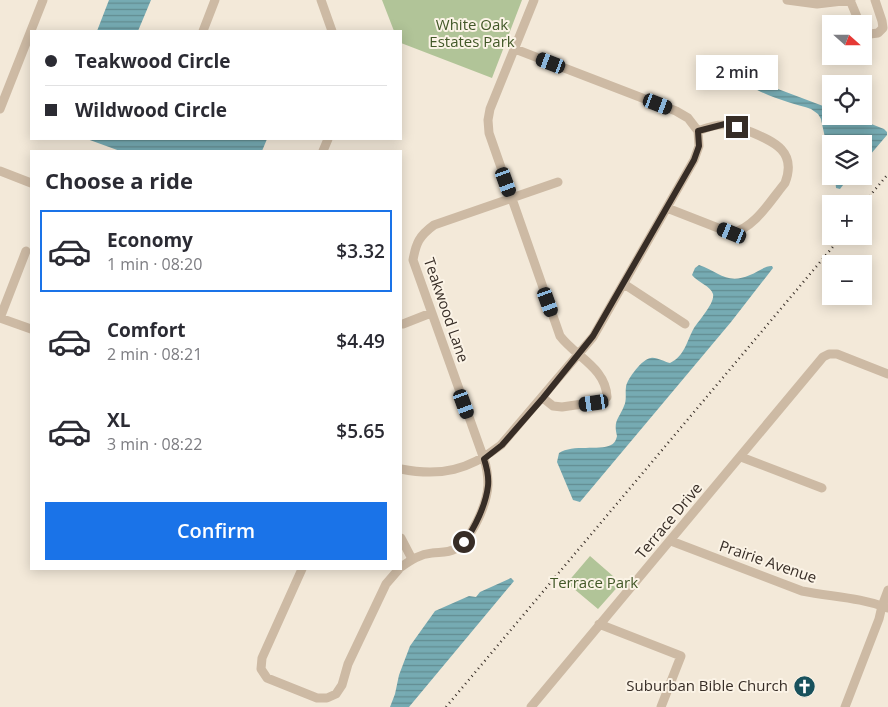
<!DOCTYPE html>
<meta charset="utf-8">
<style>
:root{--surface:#fff;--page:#f7f7f7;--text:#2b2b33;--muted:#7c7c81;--line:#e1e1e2;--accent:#1a73e8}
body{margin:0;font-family:"Open Sans",sans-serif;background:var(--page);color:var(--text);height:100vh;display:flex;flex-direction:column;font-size:19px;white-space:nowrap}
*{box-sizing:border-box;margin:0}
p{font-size:16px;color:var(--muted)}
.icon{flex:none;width:28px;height:28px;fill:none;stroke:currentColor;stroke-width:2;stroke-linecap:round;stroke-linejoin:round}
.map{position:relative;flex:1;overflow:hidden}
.panel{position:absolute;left:30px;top:150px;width:372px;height:420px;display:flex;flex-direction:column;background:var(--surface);border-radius:0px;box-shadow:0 2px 12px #0003}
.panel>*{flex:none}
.top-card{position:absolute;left:30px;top:30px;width:372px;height:110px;border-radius:0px;box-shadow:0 2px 12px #0003;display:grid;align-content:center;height:110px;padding:0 15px;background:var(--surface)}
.needle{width:32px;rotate:111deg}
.controls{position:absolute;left:822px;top:15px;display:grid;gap:10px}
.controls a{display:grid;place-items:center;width:50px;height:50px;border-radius:0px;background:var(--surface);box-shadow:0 2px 12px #0003;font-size:25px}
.end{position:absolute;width:22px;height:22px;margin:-11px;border:6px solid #372d26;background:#fff;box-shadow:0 0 0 2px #fff}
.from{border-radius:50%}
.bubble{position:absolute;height:35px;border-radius:0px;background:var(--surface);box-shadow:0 2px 12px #0003;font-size:16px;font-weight:600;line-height:35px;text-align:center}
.car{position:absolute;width:15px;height:30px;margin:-15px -8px;border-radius:6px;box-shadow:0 0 4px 1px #0007;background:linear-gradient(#222 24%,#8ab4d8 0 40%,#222 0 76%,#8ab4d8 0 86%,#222 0)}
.top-card b{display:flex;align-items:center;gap:18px;height:48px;font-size:19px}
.top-card b+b{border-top:1px solid var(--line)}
.top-card i{width:12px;height:12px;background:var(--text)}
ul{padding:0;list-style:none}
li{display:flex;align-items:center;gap:15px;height:82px;margin:0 10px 8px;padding:0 5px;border:2px solid transparent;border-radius:0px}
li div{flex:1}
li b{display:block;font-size:19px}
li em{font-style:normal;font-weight:600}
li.active{border-color:var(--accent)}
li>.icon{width:45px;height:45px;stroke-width:1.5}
h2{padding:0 15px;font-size:22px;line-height:60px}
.primary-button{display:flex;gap:10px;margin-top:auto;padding:10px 15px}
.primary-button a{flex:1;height:58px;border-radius:0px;background:var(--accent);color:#fff;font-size:20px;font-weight:600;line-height:58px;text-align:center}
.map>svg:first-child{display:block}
</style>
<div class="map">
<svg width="888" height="707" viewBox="0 0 888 707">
<defs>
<pattern id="water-rules" width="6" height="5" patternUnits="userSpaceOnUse" patternTransform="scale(1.25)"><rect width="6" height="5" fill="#76abb3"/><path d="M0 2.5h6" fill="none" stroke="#628c91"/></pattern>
</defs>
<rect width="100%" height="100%" fill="#f3e9d9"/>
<path fill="#b1c498" d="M382,0H522L492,78L401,43V31H394Z
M590,556L621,583L598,609L567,583Z"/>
<path fill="url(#water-rules)" d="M109,0H151L138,31H97Z
M743,78L757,81L831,109V116H851L884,129L887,132V135L864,162V144H831V166L821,119L818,114L811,109C792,103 753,94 743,78Z
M87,139H267L262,151H120Z
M835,176H850L840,189L836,188Z
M699,265C719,272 727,285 750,275C758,272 764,266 772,266L773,268L731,322L580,502L573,500L557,462L559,453C573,444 599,451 611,445C615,443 616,440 617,436C613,420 619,419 624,406C627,400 625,393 626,387C627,379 643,358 651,358C657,357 664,362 670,363C685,356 687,340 694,328C699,320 715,303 713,294C711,286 697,282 692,275L695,268Z
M511,578L514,581L409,707H390L395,694L399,675L410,646L435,611L469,596L476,597L480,592Z"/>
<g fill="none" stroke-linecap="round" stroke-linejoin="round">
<path stroke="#cdbaa4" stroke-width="9" d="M321,0L332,31
M534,0L490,109L488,120L489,133L560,336C576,357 606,368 607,397L603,401L562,407L553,406L543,398
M787,0L817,4L851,0
M850,0L860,24
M203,31L215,0
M864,31L870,34L878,33L883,28L882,21L875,0
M515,49L676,111L688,118L698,131
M0,109L43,0
M323,151L328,139
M0,171L31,183
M667,208L731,233C754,229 771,200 785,183C797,152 775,142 751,132C743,129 734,125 725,125C716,124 706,128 698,131
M624,284L685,324
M0,318L26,251
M0,318L31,329
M403,324L431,313
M741,457L822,488
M401,469C441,477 469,470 501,445L593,337L694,160L699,146L698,131
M401,538L412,559
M671,541L802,591C832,597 859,597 888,608
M401,567C411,560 420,554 432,553C440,552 448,553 455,549C472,539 487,504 488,485C488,476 487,468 484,459L413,260C416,243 419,236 434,225L558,182
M302,569L262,658L261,669L267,678L317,698H327L336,694L342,685L348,664L386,584L399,569
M599,624L681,656L661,707
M531,707L823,357L829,354H837L888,374
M845,707L879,619L882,606L888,590"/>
<path stroke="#372d26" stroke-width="2.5" stroke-dasharray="1 4" stroke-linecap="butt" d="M863,204L888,174
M446,707L842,236"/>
</g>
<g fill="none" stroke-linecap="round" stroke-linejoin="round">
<path stroke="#372d26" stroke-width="6" d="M464,542C475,528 486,504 488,486C489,477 487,468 484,459L502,445L543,398L593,336L694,160L699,146L698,131L725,124L737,127"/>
</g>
<defs>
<symbol id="church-disc" viewBox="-11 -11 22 22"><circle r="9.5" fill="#18515c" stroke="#fbf3e6"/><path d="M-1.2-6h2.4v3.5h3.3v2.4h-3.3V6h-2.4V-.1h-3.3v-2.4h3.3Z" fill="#fff"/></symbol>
</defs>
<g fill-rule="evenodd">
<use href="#church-disc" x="792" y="674" width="25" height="25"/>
</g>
<g text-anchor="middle" stroke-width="4" stroke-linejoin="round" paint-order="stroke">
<g font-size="15" fill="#425828" stroke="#fbf3e6">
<text x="472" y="30">White Oak<tspan x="472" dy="17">Estates Park</tspan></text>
<text x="594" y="588">Terrace Park</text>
</g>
<g font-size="15" fill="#372d26" stroke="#fbf3e6">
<text transform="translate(446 310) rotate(71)" y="5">Teakwood Lane</text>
<text transform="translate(669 521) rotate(-50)" y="5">Terrace Drive</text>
<text transform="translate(768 562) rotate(19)" y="5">Prairie Avenue</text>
</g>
<g font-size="15" fill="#372d26" stroke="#fbf3e6" text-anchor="end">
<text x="788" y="691">Suburban Bible Church</text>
</g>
</g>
</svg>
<div class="controls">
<a><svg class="needle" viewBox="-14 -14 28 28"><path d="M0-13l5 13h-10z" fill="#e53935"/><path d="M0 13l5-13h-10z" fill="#7c7c81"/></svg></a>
<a><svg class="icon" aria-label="locate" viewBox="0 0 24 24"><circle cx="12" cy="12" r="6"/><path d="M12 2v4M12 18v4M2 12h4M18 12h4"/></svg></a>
<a><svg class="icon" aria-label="layers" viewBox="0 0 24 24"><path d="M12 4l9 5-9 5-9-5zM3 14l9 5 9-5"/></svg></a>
<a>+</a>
<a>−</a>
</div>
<i class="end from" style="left:464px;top:542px"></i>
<i class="end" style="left:737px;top:127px"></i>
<div class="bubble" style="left:696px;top:55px;width:82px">2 min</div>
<i class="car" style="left:551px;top:63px;rotate:291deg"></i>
<i class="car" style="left:658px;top:104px;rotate:111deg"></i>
<i class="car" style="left:506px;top:182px;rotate:160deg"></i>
<i class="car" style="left:732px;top:233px;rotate:292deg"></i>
<i class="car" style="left:548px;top:302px;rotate:160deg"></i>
<i class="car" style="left:594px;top:403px;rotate:262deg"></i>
<i class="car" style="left:464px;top:404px;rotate:160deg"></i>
<div class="top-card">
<b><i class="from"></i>Teakwood Circle</b>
<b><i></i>Wildwood Circle</b>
</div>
<section class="panel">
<h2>Choose a ride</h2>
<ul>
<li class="active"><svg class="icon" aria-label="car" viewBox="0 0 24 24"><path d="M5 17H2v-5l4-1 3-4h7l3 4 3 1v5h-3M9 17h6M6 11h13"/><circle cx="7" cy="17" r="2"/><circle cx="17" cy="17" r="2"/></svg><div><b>Economy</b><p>1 min · 08:20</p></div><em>$3.32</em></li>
<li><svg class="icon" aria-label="car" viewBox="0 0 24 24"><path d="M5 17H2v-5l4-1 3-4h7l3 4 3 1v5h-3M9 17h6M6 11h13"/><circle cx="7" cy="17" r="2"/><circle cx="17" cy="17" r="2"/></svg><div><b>Comfort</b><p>2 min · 08:21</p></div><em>$4.49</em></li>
<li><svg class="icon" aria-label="car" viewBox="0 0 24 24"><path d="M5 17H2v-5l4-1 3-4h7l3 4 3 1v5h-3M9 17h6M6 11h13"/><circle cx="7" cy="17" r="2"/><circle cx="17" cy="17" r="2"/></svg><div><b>XL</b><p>3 min · 08:22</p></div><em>$5.65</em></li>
</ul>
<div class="primary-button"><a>Confirm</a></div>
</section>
</div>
